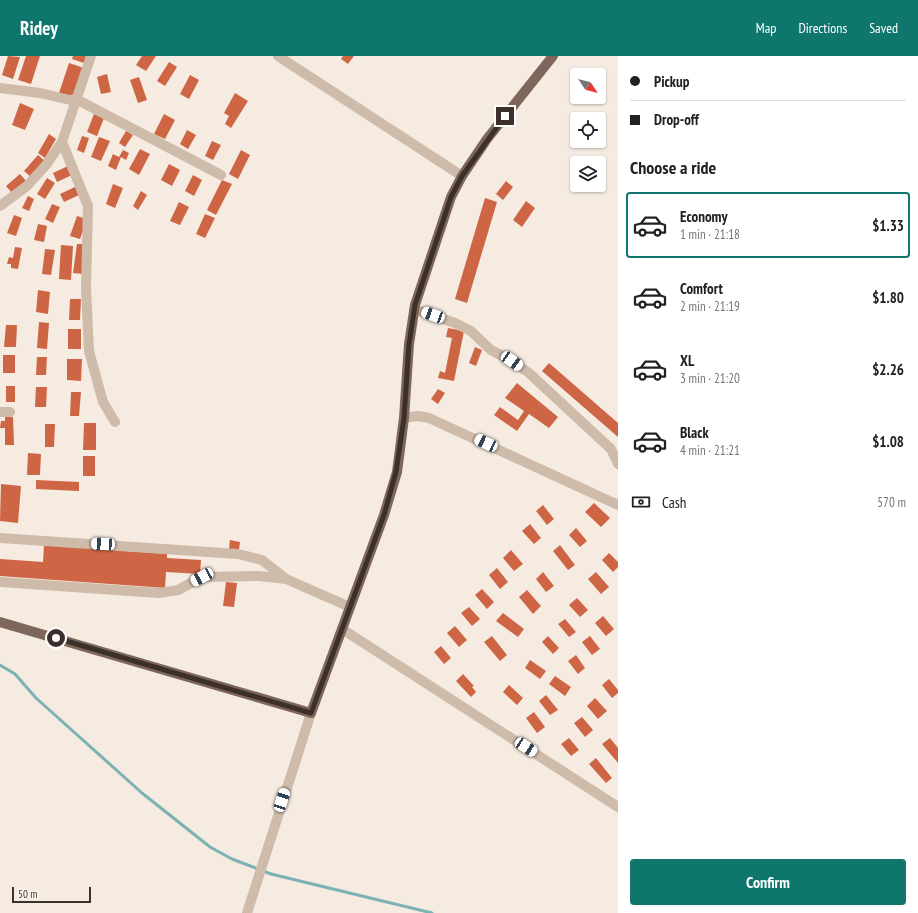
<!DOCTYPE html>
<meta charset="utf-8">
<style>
:root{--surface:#fff;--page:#f6f6f6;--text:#202124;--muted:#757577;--line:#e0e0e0;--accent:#0f766e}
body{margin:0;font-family:"PT Sans Narrow",sans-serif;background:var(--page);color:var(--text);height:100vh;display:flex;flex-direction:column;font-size:15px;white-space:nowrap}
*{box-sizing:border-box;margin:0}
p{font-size:13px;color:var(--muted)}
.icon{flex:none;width:22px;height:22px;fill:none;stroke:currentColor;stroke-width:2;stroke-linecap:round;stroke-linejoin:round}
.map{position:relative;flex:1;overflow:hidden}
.drawer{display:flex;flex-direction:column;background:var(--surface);width:300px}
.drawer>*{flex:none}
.top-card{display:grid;align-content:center;height:88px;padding:0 12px;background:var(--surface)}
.needle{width:26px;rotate:125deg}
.controls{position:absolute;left:570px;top:12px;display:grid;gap:8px}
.controls a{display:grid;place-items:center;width:36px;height:36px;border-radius:4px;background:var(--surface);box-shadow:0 1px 3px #0004;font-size:20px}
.scale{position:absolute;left:12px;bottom:10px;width:79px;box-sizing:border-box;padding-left:4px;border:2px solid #3c302a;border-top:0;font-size:11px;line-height:14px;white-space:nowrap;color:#3c302a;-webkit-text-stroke:3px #fcf5ed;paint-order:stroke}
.end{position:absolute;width:18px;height:18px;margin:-9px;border:5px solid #3c302a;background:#fff;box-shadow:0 0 0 2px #fff}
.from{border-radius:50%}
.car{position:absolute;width:12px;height:24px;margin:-12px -6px;border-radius:5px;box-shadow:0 0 3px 1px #0007;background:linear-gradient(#fff 24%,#345 0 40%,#fff 0 76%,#345 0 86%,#fff 0)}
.top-card b{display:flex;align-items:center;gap:14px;height:38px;font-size:15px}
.top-card b+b{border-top:1px solid var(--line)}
.top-card i{width:10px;height:10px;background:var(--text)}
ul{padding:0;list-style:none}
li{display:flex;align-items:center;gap:12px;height:66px;margin:0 8px 6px;padding:0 4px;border:2px solid transparent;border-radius:4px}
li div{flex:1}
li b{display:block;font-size:15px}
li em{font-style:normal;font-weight:800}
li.active{border-color:var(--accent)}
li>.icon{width:36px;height:36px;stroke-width:1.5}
h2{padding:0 12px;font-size:18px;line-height:48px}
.pay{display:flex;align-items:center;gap:10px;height:44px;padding:0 12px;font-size:15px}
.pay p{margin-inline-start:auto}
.cta{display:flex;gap:8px;margin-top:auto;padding:8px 12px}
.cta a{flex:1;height:46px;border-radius:4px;background:var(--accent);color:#fff;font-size:16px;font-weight:800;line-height:46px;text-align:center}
header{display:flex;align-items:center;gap:24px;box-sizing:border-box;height:56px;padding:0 20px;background:var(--accent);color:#fff}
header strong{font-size:19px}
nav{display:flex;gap:22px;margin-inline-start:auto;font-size:14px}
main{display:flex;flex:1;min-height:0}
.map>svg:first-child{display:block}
</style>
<header>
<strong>Ridey</strong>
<nav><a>Map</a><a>Directions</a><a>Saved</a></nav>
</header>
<main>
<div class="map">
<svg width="618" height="857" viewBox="0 0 618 857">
<rect width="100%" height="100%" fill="#f5ebe0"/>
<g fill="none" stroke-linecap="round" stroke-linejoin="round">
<path stroke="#7cb2b4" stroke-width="3" d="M0,609L15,618L36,642L142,737L210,791L232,803L271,818L432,857"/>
</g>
<path fill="#ce6645" d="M8,0L20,1L13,23L2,19Z
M26,0H40L31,28L18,24Z
M73,0H86L84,7L72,3Z
M142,0H156L146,15L136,9Z
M343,0H354L348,8L341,3Z
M169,6L177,11L165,30L157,25Z
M69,7L84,12L74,42L59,37Z
M107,18L111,36L101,38L97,21Z
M190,19L199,24L189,43L180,38Z
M139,21L147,44L138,47L130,24Z
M235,37L248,45L231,72L225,68L229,60L224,57Z
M20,47L34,53L25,74L12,69Z
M94,58L104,62L97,80L87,76Z
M164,58L175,64L165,83L154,78Z
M187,74L196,79L188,93L180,88Z
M126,75L133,79L125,91L119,87Z
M49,78L56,83L45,102L38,97Z
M82,80L89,82L84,97L77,94Z
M99,81L110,85L101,105L91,101Z
M212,85L221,89L213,104L205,100Z
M140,93L150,98L139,119L129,113Z
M123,94L129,97L126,104L121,101L116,114L108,110L113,98L119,101Z
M241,94L250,99L238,123L229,118Z
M38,99L45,105L31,121L24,115Z
M169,108L180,114L172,130L161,124Z
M68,110L72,119L57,126L53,117Z
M20,118L26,125L12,137L6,130Z
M193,119L202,124L194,140L185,135Z
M47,122L55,127L45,143L37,138Z
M222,124L232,128L216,159L207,154Z
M506,125L513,131L503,144L496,138Z
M113,128L123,132L115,152L106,148Z
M77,130L81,138L64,146L60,138Z
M141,135L147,139L138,154L133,150Z
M28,140L34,143L29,155L22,152Z
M485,142L497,146L467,247L455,243Z
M526,145L535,152L522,171L513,164Z
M179,146L189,151L180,169L170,165Z
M52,148L60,151L53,167L45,163Z
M205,158L215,162L205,182L196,178Z
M14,159L22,162L16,180L7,177Z
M77,160L87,163L80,183L70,180Z
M38,168L47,170L44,186L34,184Z
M77,188H83L84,218L73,217Z
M61,189L73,190L71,224L59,223Z
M15,191L22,192L18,213L11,212V208H7L9,201L13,202Z
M45,193L55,194L51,219L42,218Z
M38,234L50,236L48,258L36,256Z
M70,243H81L80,264H69Z
M39,266L49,267L47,293L37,292Z
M6,269H17L16,291H4Z
M448,272L464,275L454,325L438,322L440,315L445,317L452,282L446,281Z
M68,273H81V293H68Z
M475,291L482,294L476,310L469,307Z
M3,299H15V317H3Z
M37,301H47L46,319H36Z
M67,303H82L81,325L67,324Z
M549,307L618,367V381L542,315Z
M517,327L558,361L549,372L529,358L517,375L494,359L500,351L518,364L524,355L505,342Z
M6,330H15V346H6Z
M36,331H47L46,351H35Z
M438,333L445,337L438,348L431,343Z
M71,336H81L79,360H70Z
M5,360L13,361L14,389H5V372H0L1,365H5Z
M84,367H96V394H83Z
M45,368H55L54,391H45Z
M28,397L41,398L40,419H27Z
M83,400H95V420H83Z
M36,424L79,426V435L36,433Z
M1,428L21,430L18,467L0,465Z
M594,447L610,462L601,471L585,456Z
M543,449L554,463L547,469L536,455Z
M530,468L541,482L534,488L522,475Z
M576,472L587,485L580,491L569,479Z
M230,484L240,486L238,502L228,501Z
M44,489L167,498V502L201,504L200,518L166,516L165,532L0,520V503L43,506Z
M560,489L575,509L568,514L553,495Z
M511,494L523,508L514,515L503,502Z
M609,497L618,506V511L613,516L602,504Z
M497,512L508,526L500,533L489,519Z
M543,516L554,530L546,536L536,523Z
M596,516L609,531L601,538L588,523Z
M226,526L237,527L234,551L223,550Z
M482,533L494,546L487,553L475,539Z
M527,534L541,550L533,558L519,541Z
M577,542L588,554L580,561L569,549Z
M469,551L480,563L472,570L461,557Z
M503,557L524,573L518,581L496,565Z
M603,560L614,573L606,580L595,567Z
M565,563L576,576L569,581L558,568Z
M455,570L467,584L459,591L447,577Z
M492,580L507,599L500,605L484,586Z
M548,580L559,592L553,598L542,586Z
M590,580L600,593L592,599L582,586Z
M441,590L451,602L444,608L434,596Z
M576,599L585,612L578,618L568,605Z
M530,604L546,615L540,623L525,612Z
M463,618L474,630L472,631L476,636L471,641L456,625Z
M555,620L571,631L565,640L549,628Z
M609,623L618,634V637L612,642L602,629Z
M509,629L523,642L517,649L503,636Z
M546,639L558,654L550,659L539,645Z
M595,642L607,655L598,663L587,650Z
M534,656L545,671L537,677L526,662Z
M582,661L593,674L585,681L574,667Z
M569,682L579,694L571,700L561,688Z
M610,682L618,692V707L602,688Z
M596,702L612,722L606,727L589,708Z"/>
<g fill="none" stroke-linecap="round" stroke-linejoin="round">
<path stroke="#cebbaa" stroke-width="10" d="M91,0L62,86L88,150L86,233L89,295L103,346L115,366
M278,0L462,120
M0,32L40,37L70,44L76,43L221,119
M0,150L27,130L46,109L62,86
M414,253L455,267L471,275L491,294L512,305L529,317L611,393L618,408
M0,356H10
M404,362L418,360L429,362L618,449
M0,482L238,498L262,504L286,523
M0,526L159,537L178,534L202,521L259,520L286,523L350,551
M342,573L618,751
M247,857L311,657"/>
<path stroke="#7e665a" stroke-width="10" d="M0,566L311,657L384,459L397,416L404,362L409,288L415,249L451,141L462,120L487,83L553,0"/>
</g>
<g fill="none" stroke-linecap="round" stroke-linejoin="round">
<path stroke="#3c302a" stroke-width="5" d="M56,582L311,657L384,459L396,416L404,362L409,288L415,249L451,141L462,120L505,60"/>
</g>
</svg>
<div class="controls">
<a><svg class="needle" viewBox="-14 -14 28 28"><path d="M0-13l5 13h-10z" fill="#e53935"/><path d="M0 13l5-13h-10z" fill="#757577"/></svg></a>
<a><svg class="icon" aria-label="locate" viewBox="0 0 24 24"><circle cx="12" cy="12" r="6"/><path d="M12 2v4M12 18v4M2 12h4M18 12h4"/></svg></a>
<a><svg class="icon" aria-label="layers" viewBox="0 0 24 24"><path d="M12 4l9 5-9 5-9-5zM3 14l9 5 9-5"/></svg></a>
</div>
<div class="scale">50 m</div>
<i class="end from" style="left:56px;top:582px"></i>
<i class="end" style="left:505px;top:60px"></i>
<i class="car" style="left:433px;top:259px;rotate:290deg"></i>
<i class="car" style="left:512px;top:305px;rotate:125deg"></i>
<i class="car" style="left:486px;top:387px;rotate:295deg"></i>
<i class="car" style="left:103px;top:488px;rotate:273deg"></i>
<i class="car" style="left:202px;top:521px;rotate:242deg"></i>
<i class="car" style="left:526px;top:691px;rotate:123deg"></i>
<i class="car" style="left:282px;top:744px;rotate:18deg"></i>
</div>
<section class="drawer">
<div class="top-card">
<b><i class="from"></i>Pickup</b>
<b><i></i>Drop-off</b>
</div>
<h2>Choose a ride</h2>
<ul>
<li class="active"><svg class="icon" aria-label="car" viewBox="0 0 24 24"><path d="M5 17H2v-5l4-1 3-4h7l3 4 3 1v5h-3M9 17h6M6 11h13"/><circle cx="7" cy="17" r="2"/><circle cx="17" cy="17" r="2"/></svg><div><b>Economy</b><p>1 min · 21:18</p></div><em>$1.33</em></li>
<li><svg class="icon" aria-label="car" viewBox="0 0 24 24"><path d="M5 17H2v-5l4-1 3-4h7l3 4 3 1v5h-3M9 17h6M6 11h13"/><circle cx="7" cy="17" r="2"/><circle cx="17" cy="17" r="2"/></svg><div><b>Comfort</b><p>2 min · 21:19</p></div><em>$1.80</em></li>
<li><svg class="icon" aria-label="car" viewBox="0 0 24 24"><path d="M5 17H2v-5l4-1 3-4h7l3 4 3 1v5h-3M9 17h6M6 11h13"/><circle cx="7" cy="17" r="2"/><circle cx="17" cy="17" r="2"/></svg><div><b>XL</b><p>3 min · 21:20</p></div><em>$2.26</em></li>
<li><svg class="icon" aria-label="car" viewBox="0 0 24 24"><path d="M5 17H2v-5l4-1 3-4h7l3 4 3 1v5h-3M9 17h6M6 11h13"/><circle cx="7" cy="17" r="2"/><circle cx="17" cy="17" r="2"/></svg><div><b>Black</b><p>4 min · 21:21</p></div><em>$1.08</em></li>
</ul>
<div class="pay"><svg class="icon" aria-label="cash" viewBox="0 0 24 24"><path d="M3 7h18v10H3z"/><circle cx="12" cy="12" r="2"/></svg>Cash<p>570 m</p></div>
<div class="cta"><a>Confirm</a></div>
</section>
</main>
